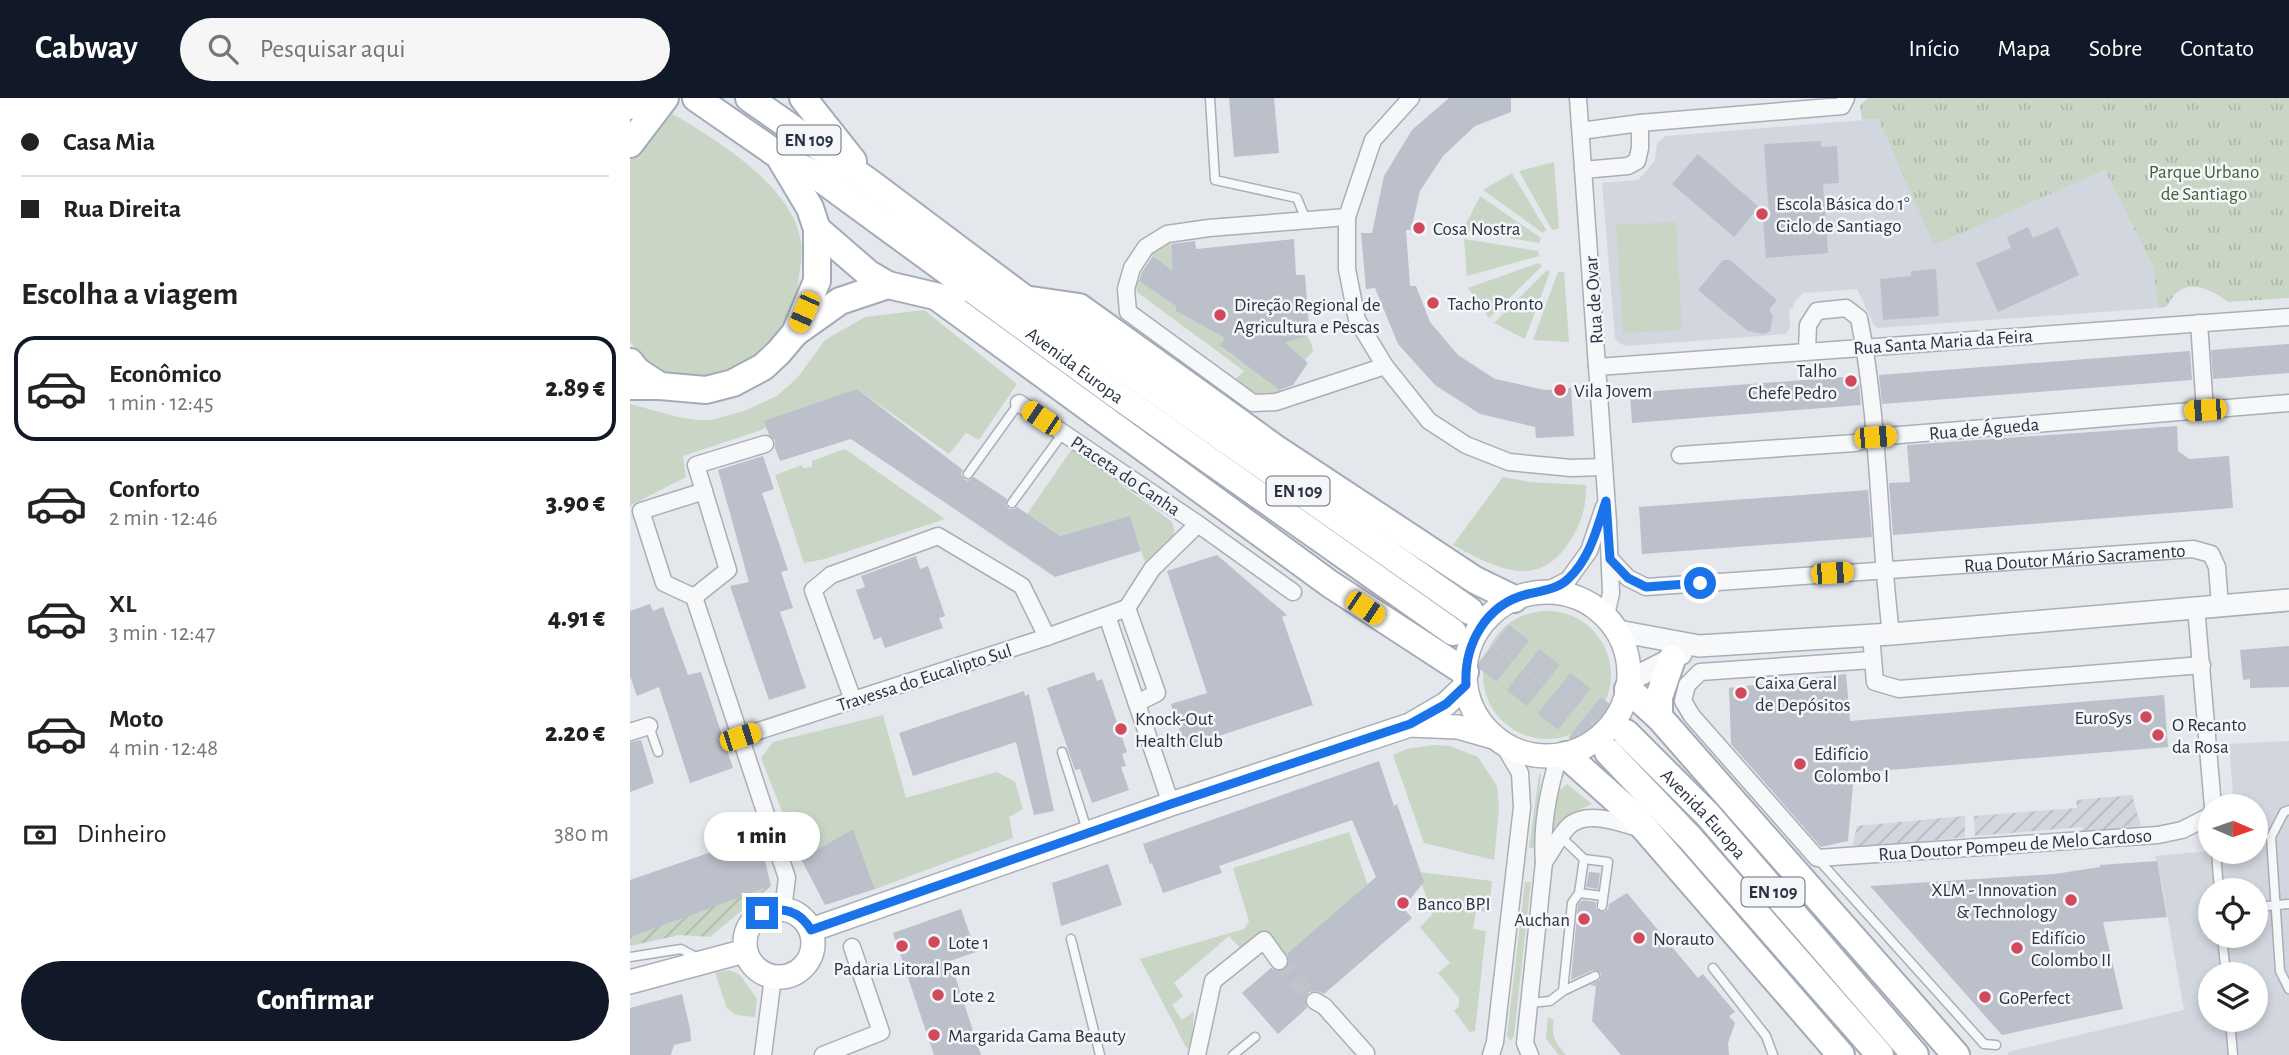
<!DOCTYPE html>
<html lang="pt">
<meta charset="utf-8">
<style>
:root{--surface:#fff;--page:#f6f6f6;--text:#222;--muted:#767676;--line:#e0e0e0;--accent:#111827}
body{margin:0;font-family:"Alegreya Sans",sans-serif;background:var(--page);color:var(--text);height:100vh;display:flex;flex-direction:column;font-size:26px;white-space:nowrap}
*{box-sizing:border-box;margin:0}
p{font-size:23px;color:var(--muted)}
.icon{flex:none;width:38px;height:38px;fill:none;stroke:currentColor;stroke-width:2;stroke-linecap:round;stroke-linejoin:round}
.map{position:relative;flex:1;overflow:hidden}
.panel{display:flex;flex-direction:column;background:var(--surface);width:630px}
.panel>*{flex:none}
.banner{display:grid;align-content:center;height:154px;padding:0 21px;background:var(--surface)}
.needle{width:46px;rotate:92deg}
.tools{position:absolute;left:1568px;top:696px;display:grid;gap:14px}
.tools a{display:grid;place-items:center;width:70px;height:70px;border-radius:50%;background:var(--surface);box-shadow:0 4px 10px #0003;font-size:35px}
.end{position:absolute;width:32px;height:32px;margin:-16px;border:9px solid #1a73e8;background:#fff;box-shadow:0 0 0 4px #fff}
.from{border-radius:50%}
.bubble{position:absolute;height:49px;border-radius:24px;background:var(--surface);box-shadow:0 4px 10px #0003;font-size:23px;font-weight:800;line-height:49px;text-align:center}
.car{position:absolute;width:21px;height:42px;margin:-21px -10px;border-radius:9px;box-shadow:0 0 5px 2px #0007;background:linear-gradient(#f5c518 24%,#345 0 40%,#f5c518 0 76%,#345 0 86%,#f5c518 0)}
.banner b{display:flex;align-items:center;gap:24px;height:66px;font-size:26px}
.banner b+b{border-top:2px solid var(--line)}
.banner i{width:18px;height:18px;background:var(--text)}
ul{padding:0;list-style:none}
li{display:flex;align-items:center;gap:21px;height:105px;margin:0 14px 10px;padding:0 7px;border:4px solid transparent;border-radius:21px}
li div{flex:1}
li b{display:block;font-size:26px}
li em{font-style:normal;font-weight:800}
li.on{border-color:var(--accent)}
li>.icon{width:63px;height:63px;stroke-width:1.5}
h2{padding:0 21px;font-size:32px;line-height:84px}
.pay{display:flex;align-items:center;gap:18px;height:77px;padding:0 21px;font-size:26px}
.pay p{margin-inline-start:auto}
.cta{display:flex;gap:14px;margin-top:auto;padding:14px 21px}
.cta a{flex:1;height:80px;border-radius:42px;background:var(--accent);color:#fff;font-size:28px;font-weight:800;line-height:80px;text-align:center}
header{display:flex;align-items:center;gap:42px;box-sizing:border-box;height:98px;padding:0 35px;background:var(--accent);color:#fff}
header strong{font-size:33px}
nav{display:flex;gap:38px;margin-inline-start:auto;font-size:24px}
.search{width:490px;height:63px;background:var(--page);display:flex;align-items:center;gap:18px;box-sizing:border-box;padding:0 24px;border-radius:38px;color:var(--muted);font-size:26px}
main{display:flex;flex:1;min-height:0}
.map>svg:first-child{display:block}
</style>
<header>
<strong>Cabway</strong>
<div class="search"><svg class="icon" aria-label="search" viewBox="0 0 24 24"><circle cx="10" cy="10" r="6"/><path d="M15 15l6 6"/></svg>Pesquisar aqui</div>
<nav><a>Início</a><a>Mapa</a><a>Sobre</a><a>Contato</a></nav>
</header>
<main>
<section class="panel">
<div class="banner">
<b><i class="from"></i>Casa Mia</b>
<b><i></i>Rua Direita</b>
</div>
<h2>Escolha a viagem</h2>
<ul>
<li class="on"><svg class="icon" aria-label="car" viewBox="0 0 24 24"><path d="M5 17H2v-5l4-1 3-4h7l3 4 3 1v5h-3M9 17h6M6 11h13"/><circle cx="7" cy="17" r="2"/><circle cx="17" cy="17" r="2"/></svg><div><b>Econômico</b><p>1 min · 12:45</p></div><em>2.89 €</em></li>
<li><svg class="icon" aria-label="car" viewBox="0 0 24 24"><path d="M5 17H2v-5l4-1 3-4h7l3 4 3 1v5h-3M9 17h6M6 11h13"/><circle cx="7" cy="17" r="2"/><circle cx="17" cy="17" r="2"/></svg><div><b>Conforto</b><p>2 min · 12:46</p></div><em>3.90 €</em></li>
<li><svg class="icon" aria-label="car" viewBox="0 0 24 24"><path d="M5 17H2v-5l4-1 3-4h7l3 4 3 1v5h-3M9 17h6M6 11h13"/><circle cx="7" cy="17" r="2"/><circle cx="17" cy="17" r="2"/></svg><div><b>XL</b><p>3 min · 12:47</p></div><em>4.91 €</em></li>
<li><svg class="icon" aria-label="car" viewBox="0 0 24 24"><path d="M5 17H2v-5l4-1 3-4h7l3 4 3 1v5h-3M9 17h6M6 11h13"/><circle cx="7" cy="17" r="2"/><circle cx="17" cy="17" r="2"/></svg><div><b>Moto</b><p>4 min · 12:48</p></div><em>2.20 €</em></li>
</ul>
<div class="pay"><svg class="icon" aria-label="cash" viewBox="0 0 24 24"><path d="M3 7h18v10H3z"/><circle cx="12" cy="12" r="2"/></svg>Dinheiro<p>380 m</p></div>
<div class="cta"><a>Confirmar</a></div>
</section>
<div class="map">
<svg width="1659" height="957" viewBox="0 0 1659 957">
<defs>
<pattern id="industrial-furrows" width="10" height="10" patternUnits="userSpaceOnUse" patternTransform="scale(1.75)"><rect width="10" height="10" fill="#d2d6de"/><path d="M-1 1l2-2M0 10L10 0M9 11l2-2" fill="none" stroke="#b4b8c0"/></pattern>
<pattern id="park-tufts" width="24" height="20" patternUnits="userSpaceOnUse" patternTransform="scale(1.75)"><rect width="24" height="20" fill="#c9d6c5"/><path d="M3 7l-1-3M5 7V3M7 7l1-3M15 17l-1-3M17 17v-4M19 17l1-3" fill="none" stroke="#adb8ab"/></pattern>
<pattern id="garden-furrows" width="10" height="10" patternUnits="userSpaceOnUse" patternTransform="scale(1.75)"><rect width="10" height="10" fill="#c9d6c5"/><path d="M-1 1l2-2M0 10L10 0M9 11l2-2" fill="none" stroke="#adb8ab"/></pattern>
</defs>
<rect width="100%" height="100%" fill="#e4e7ec"/>
<path fill="#d2d6de" fill-rule="evenodd" d="M1248,21L1304,146L1475,72L1523,169L1528,210L1248,230L1244,227L1227,191L1173,195L1165,203L1163,210L1159,211L1160,229L1156,236L996,248L989,245L985,240L972,85L1008,82L1025,63L1027,45L1036,38Z
M1659,643V957H1378V954L1554,912L1532,786L1525,758L1580,753L1626,754V709H1604L1599,646ZM1580,793H1626V838H1580ZM1580,877H1626V922H1580Z"/>
<path fill="url(#industrial-furrows)" d="M1502,697L1511,728L1453,734L1452,729L1345,738L1344,718L1447,710L1446,702Z
M1335,718V739L1222,751L1227,728Z"/>
<path fill="#c9d6c5" d="M32,10C79,37 164,86 171,145C173,158 169,174 168,188H175L160,217L138,244L115,266L84,281L35,276L13,259L0,244V60Z
M924,64L929,130L922,132L889,73Z
M882,75L916,132L913,135L853,92Z
M850,98L911,140L909,145L833,132Z
M1046,124L1052,232L993,235L986,127Z
M834,141L908,153L909,158L837,178Z
M540,142L542,172L519,155Z
M909,165L912,168L859,220L838,190Z
M917,172L920,174L895,241L864,225Z
M928,174H934L939,244L903,242Z
M505,179L546,208V213L595,240L590,249L653,293C630,302 623,294 604,282L614,273L507,194Z
M294,212L387,286L349,342L336,335L319,356L227,291L131,332L53,358L56,379L1,407L0,410V306L48,319L67,322H81L114,313L147,298L168,279L195,242L235,219Z
M627,225L677,237L682,247L683,253L675,262Z
M215,351L315,421L195,461L174,465L145,377L172,367L173,370L182,369V363Z
M442,351L541,423C553,443 529,453 515,464L500,419L430,438L397,416Z
M873,379L900,384L956,387C957,405 952,423 943,438C911,494 869,472 823,447Z
M853 577a64 64 0 1 1 128 0a64 64 0 1 1-128 0Z
M253,617L276,700L367,674L385,684L393,711L379,719L383,740L245,791L223,731L171,761L131,660L143,644Z
M803,647L820,648L848,659L867,688L869,710L864,762L794,745L763,657L777,651Z
M909,676H911L905,750H899Z
M937,686L962,706L938,717L919,742L929,693Z
M719,734L741,796L653,860L646,842L632,835L610,850L599,838L544,885L553,898L542,907L552,922L564,913L562,946L557,951L510,861L614,831L619,823L603,770Z
M788,774L862,783L859,814L846,813L843,831L856,833L845,933L840,934L824,913L829,908V900L808,875L820,865L790,829L802,817Z
M895,784H901L884,938L880,943L877,937Z
M99,872L110,877L127,901L125,919L106,917L97,910L85,875Z
M918,919L924,922C920,937 926,946 936,957H929L916,941Z"/>
<path fill="url(#park-tufts)" d="M1238,0H1659V200L1598,204C1584,193 1562,181 1546,195C1542,199 1539,205 1536,209L1528,210L1523,169L1475,72L1304,147L1248,21L1232,22L1230,7Z"/>
<path fill="url(#garden-furrows)" d="M141,788L80,839L49,837L0,848V836Z"/>
<path fill="#bbc0ca" d="M599,0H644L649,55L604,59Z
M819,0H881V14L845,28L813,58L790,93L781,132H776L780,188H786L800,224L828,257L865,281L915,292L941,290L944,338L906,340L905,329L850,316L805,287L768,246L745,190L736,191L731,135H742L754,78L782,32Z
M1191,43V49L1207,48L1209,85L1193,86L1198,155L1136,160L1132,111L1139,117L1134,46Z
M1068,56L1129,109L1104,139L1042,86Z
M1398,129L1403,140L1428,129L1449,177L1368,214L1346,165L1381,150L1377,139Z
M664,141L666,177H675L679,230L677,237L655,245L678,265L663,287L650,292L590,248L595,240L546,213V208L509,183L512,174L523,158L542,172L541,146L565,143L566,151Z
M1093,162H1100L1147,202L1139,212L1143,218L1140,233L1134,236L1118,233L1068,192Z
M1306,171L1309,218L1253,222L1250,181L1281,178V173Z
M1659,246V275L1583,281L1581,252Z
M1560,253L1562,282L1252,306L1249,277Z
M1228,278L1231,307L1002,325L1000,295Z
M227,291L333,372L331,376L334,381L338,383L344,379L377,401L376,407L379,411H384L387,409L430,438L500,418L511,453L425,479L221,341L150,363L145,350V342L139,337L134,323Z
M1547,328L1548,353L1559,361L1599,358L1603,410L1263,437L1259,385L1280,384L1277,347Z
M133,358L144,391L132,395L158,472L151,474L163,510L150,514L176,590L139,602L100,488L119,484L88,372Z
M1238,392L1242,439L1012,456L1009,409Z
M587,457L657,517L652,519L683,607L555,649L541,606L577,595L537,473Z
M286,458L290,471L298,468L315,518L309,520L313,530L255,550L251,539L244,542L226,492L235,489L231,478Z
M20,506L23,513L33,509L58,577L71,574L103,670L60,685L29,589L7,598L0,578V513Z
M1659,548V589L1620,590V581L1613,582L1610,552Z
M464,574L467,583L472,581L497,654L492,656L496,668L491,669L499,692L462,705L450,671L445,672L417,590Z
M1216,576L1220,623L1534,597L1538,649L1224,675L1218,743L1191,749L1101,646L1099,590Z
M394,593L395,598L399,596L424,713L404,717L386,644L283,678L269,635Z
M11,642L24,685L0,694V644Z
M749,663L764,708L767,706L794,784L773,810L782,820L694,896L686,893L679,894L675,902L677,910L648,936L612,895L641,870L649,873L656,871L659,863L657,856L746,779L722,722L589,768L592,775L533,795L522,765L520,766L513,746Z
M223,731L245,791L195,807L171,761Z
M125,739L135,763L141,788L0,839V782Z
M1527,763L1537,819L1473,824L1493,911L1372,937L1240,788L1425,776L1470,769V767Z
M478,766L492,807L431,828L422,785Z
M959,774L970,775L968,791L956,789Z
M997,795L1068,880L1073,876L1105,914L1099,918L1105,925L1098,945L1099,957H991L962,923L966,888L960,887L970,882L971,875L963,872L941,882L948,807L952,802L966,804V811L974,814L978,811L979,806Z
M331,811L346,854L320,863L351,957H304L263,835Z
M52,896L60,931L61,943L44,947L41,957H0V910Z"/>
<g fill="none" stroke-linecap="round" stroke-linejoin="round">
<path stroke="#bfc3cb" stroke-width="16" stroke-dasharray="16 8" stroke-linecap="butt" d="M649,863L685,903"/>
<path stroke="#bfc3cb" stroke-width="26" stroke-dasharray="26 13" stroke-linecap="butt" d="M840,513L996,635
M823,534L978,654"/>
<defs>
<path id="service" d="M580,0L585,82L667,100L676,122
M338,376L389,305
M382,405L433,335
M19,628L28,654
M432,654L457,732
M1659,712L1654,714L1641,739L1650,873L1659,891
M930,738L954,761L949,795L942,805L933,893
M1586,754L1589,793
M1187,760L1354,946L1366,947
M954,761L978,764L972,808
M949,795L973,798
M1626,809L1659,806
M1592,838L1596,877
M441,841L470,957
M0,859L51,851L68,860
M1083,870L1136,938L1143,957
M899,905L920,903L933,893L965,878
M1600,922L1603,957
M603,957L625,939"/>
<g id="minor">
<path d="M781,0L743,42L717,119V171L727,222L755,268L799,323L836,347L879,364L941,370L974,369"/>
<path d="M948,0L978,424L981,495L976,518"/>
<path d="M951,33L1010,25L1212,8L1216,0"/>
<path d="M953,72L998,68L1007,63L1010,50V25"/>
<path d="M717,119L579,130L537,136L516,149L502,170L496,191L498,214L623,305L646,304L755,268"/>
<path d="M1569,225L1575,312"/>
<path d="M1177,253L1178,227L1187,213L1216,210L1229,220C1250,324 1248,431 1261,536"/>
<path d="M967,269L1659,219"/>
<path d="M389,305L568,426L522,471L497,510"/>
<path d="M1050,357L1225,345L1245,339L1659,305"/>
<path d="M74,393L11,413L34,485L64,499L157,780L153,811"/>
<path d="M568,426L663,494"/>
<path id="s1" d="M980,461L998,480L1016,489L1563,451L1581,456L1587,469L1590,507"/>
<path d="M914,494L938,482L959,453L974,409"/>
<path d="M64,499L98,472L66,367L135,346"/>
<path d="M1566,509L1583,709"/>
<path d="M497,510L527,595L507,605"/>
<path d="M477,518L541,706"/>
<path d="M1241,537L1245,584L1269,591L1572,567"/>
<path d="M1242,562L1070,574L1057,587L1053,603L1062,618L1187,760L1528,737L1552,732L1580,718"/>
<path d="M223,602L183,492L201,477L308,438L392,488L417,539"/>
<path d="M0,634L19,628"/>
<path d="M110,639L417,539L497,510"/>
<path d="M914,764C923,752 929,737 940,727C959,712 991,725 1011,731"/>
<path d="M685,903L694,908L736,955"/>
<path d="M133,957L143,879"/>
<path d="M193,957L251,934L222,849"/>
<path d="M567,957L583,883L634,842L649,863"/>
<path d="M861,957L865,944L892,709L890,675L873,646"/>
<path d="M900,957L895,945L914,764C911,728 918,693 929,658"/>
</g>
<path id="tertiary" d="M988,533L1069,548L1261,536L1659,502
M1000,582L1051,556"/>
<path id="secondary" d="M835 576a82 82 0 1 1 164 0a82 82 0 1 1-164 0Z
M780,627L828,629L863,639
M115 845a34 34 0 1 1 68 0a34 34 0 1 1-68 0Z
M181,832L541,706L780,627L816,606L836,587
M0,884L115,853"/>
<g id="primary">
<path id="s2" d="M66,0L148,57L187,78L484,295L823,534"/>
<path d="M119,0L239,84L395,201L840,513"/>
<path d="M173,0L223,63"/>
<path d="M0,8L6,0"/>
<path d="M0,46L35,0"/>
<path d="M187,131L239,176L258,187L322,202"/>
<path d="M307,199L700,486L835,574"/>
<path d="M401,202L449,209L645,350L845,482L884,501"/>
<path d="M165,235L210,203L258,187"/>
<path d="M0,264L7,273L30,288"/>
<path d="M0,288H30L76,292L103,285L133,269L149,254L165,235L187,183V131L180,110L149,58"/>
<path d="M998,591L1029,619L1326,957"/>
<path d="M1029,619V599L1042,561"/>
<path id="s3" d="M996,635L1078,717L1285,957"/>
<path d="M978,654L1060,740L1250,957"/>
<path d="M936,657L1001,715L1017,733L1211,957"/>
</g>
</defs>
<use href="#service" stroke="#a9aeb7" stroke-width="11"/>
<use href="#minor" stroke="#a9aeb7" stroke-width="19"/>
<use href="#tertiary" stroke="#a9aeb7" stroke-width="24"/>
<use href="#secondary" stroke="#a9aeb7" stroke-width="26"/>
<use href="#primary" stroke="#a3abb8" stroke-width="30"/>
<use href="#service" stroke="#f7f8fa" stroke-width="8"/>
<use href="#minor" stroke="#f7f8fa" stroke-width="16"/>
<use href="#tertiary" stroke="#f7f8fa" stroke-width="21"/>
<use href="#secondary" stroke="#fff" stroke-width="23"/>
<use href="#primary" stroke="#fff" stroke-width="26"/>
</g>
<g fill="none" stroke-linecap="round" stroke-linejoin="round">
<path stroke="#1a73e8" stroke-width="9" d="M132,815C153,808 170,813 181,832L541,706L780,626L816,606L836,587C834,546 856,506 898,496C911,493 928,491 938,481C960,461 967,430 976,403L980,461L998,480L1016,489L1070,485"/>
</g>
<g fill="#d1495b" stroke="#f4f6f9" stroke-width="2.5">
<circle cx="1132" cy="116" r="7"/>
<circle cx="789" cy="130" r="7"/>
<circle cx="803" cy="205" r="7"/>
<circle cx="590" cy="217" r="7"/>
<circle cx="1221" cy="283" r="7"/>
<circle cx="930" cy="292" r="7"/>
<circle cx="1111" cy="595" r="7"/>
<circle cx="1516" cy="619" r="7"/>
<circle cx="491" cy="631" r="7"/>
<circle cx="1528" cy="637" r="7"/>
<circle cx="1170" cy="666" r="7"/>
<circle cx="1441" cy="802" r="7"/>
<circle cx="773" cy="805" r="7"/>
<circle cx="954" cy="821" r="7"/>
<circle cx="1009" cy="840" r="7"/>
<circle cx="304" cy="844" r="7"/>
<circle cx="272" cy="848" r="7"/>
<circle cx="1387" cy="850" r="7"/>
<circle cx="308" cy="897" r="7"/>
<circle cx="1355" cy="899" r="7"/>
<circle cx="304" cy="937" r="7"/>
</g>
<g text-anchor="middle" stroke-width="5" stroke-linejoin="round" paint-order="stroke">
<g fill="#f4f6f9" stroke="#676e7b" stroke-width="2">
<rect x="147.5" y="27.5" width="63" height="29" rx="5"/>
<rect x="636.5" y="378.5" width="63" height="29" rx="5"/>
<rect x="1111.5" y="779.5" width="63" height="29" rx="5"/>
</g>
<g font-size="18" font-weight="bold" fill="#2b3445">
<text x="179" y="48">EN 109</text>
<text x="668" y="399">EN 109</text>
<text x="1143" y="800">EN 109</text>
</g>
<g font-size="19" fill="#3f6138" stroke="#f4f6f9">
<text x="1574" y="80">Parque Urbano<tspan x="1574" dy="22">de Santiago</tspan></text>
</g>
<g font-size="19" fill="#2b3445" stroke="#f4f6f9" text-anchor="start">
<text x="1146" y="112">Escola Básica do 1°<tspan x="1146" dy="22">Ciclo de Santiago</tspan></text>
<text x="803" y="137">Cosa Nostra</text>
<text x="817" y="212">Tacho Pronto</text>
<text x="604" y="213">Direção Regional de<tspan x="604" dy="22">Agricultura e Pescas</tspan></text>
<text x="1207" y="279" text-anchor="end">Talho<tspan x="1207" dy="22">Chefe Pedro</tspan></text>
<text x="944" y="299">Vila Jovem</text>
<text x="1125" y="591">Caixa Geral<tspan x="1125" dy="22">de Depósitos</tspan></text>
<text x="1502" y="626" text-anchor="end">EuroSys</text>
<text x="505" y="627">Knock-Out<tspan x="505" dy="22">Health Club</tspan></text>
<text x="1542" y="633">O Recanto<tspan x="1542" dy="22">da Rosa</tspan></text>
<text x="1184" y="662">Edifício<tspan x="1184" dy="22">Colombo I</tspan></text>
<text x="1427" y="798" text-anchor="end">XLM - Innovation<tspan x="1427" dy="22">&amp; Technology</tspan></text>
<text x="787" y="812">Banco BPI</text>
<text x="940" y="828" text-anchor="end">Auchan</text>
<text x="1401" y="846">Edifício<tspan x="1401" dy="22">Colombo II</tspan></text>
<text x="1023" y="847">Norauto</text>
<text x="318" y="851">Lote 1</text>
<text x="272" y="877" text-anchor="middle">Padaria Litoral Pan</text>
<text x="322" y="904">Lote 2</text>
<text x="1369" y="906">GoPerfect</text>
<text x="318" y="944">Margarida Gama Beauty</text>
</g>
<g font-size="19" fill="#2b3445" stroke="#f4f6f9">
<text transform="translate(963 202) rotate(-94)" y="7">Rua de Ovar</text>
<text transform="translate(1313 243) rotate(-4)" y="7">Rua Santa Maria da Feira</text>
<text dy="7" stroke="none"><textPath href="#s2" startOffset="464">Avenida Europa</textPath></text>
<text transform="translate(1354 330) rotate(-5)" y="7">Rua de Águeda</text>
<text transform="translate(496 377) rotate(34)" y="7">Praceta do Canha</text>
<text dy="7" stroke="none"><textPath href="#s1" startOffset="476">Rua Doutor Mário Sacramento</textPath></text>
<text transform="translate(294 579) rotate(-18)" y="7">Travessa do Eucalipto Sul</text>
<text dy="7" stroke="none"><textPath href="#s3" startOffset="112">Avenida Europa</textPath></text>
<text transform="translate(1385 746) rotate(-4)" y="7">Rua Doutor Pompeu de Melo Cardoso</text>
</g>
</g>
</svg>
<div class="tools">
<a><svg class="needle" viewBox="-14 -14 28 28"><path d="M0-13l5 13h-10z" fill="#e53935"/><path d="M0 13l5-13h-10z" fill="#767676"/></svg></a>
<a><svg class="icon" aria-label="locate" viewBox="0 0 24 24"><circle cx="12" cy="12" r="6"/><path d="M12 2v4M12 18v4M2 12h4M18 12h4"/></svg></a>
<a><svg class="icon" aria-label="layers" viewBox="0 0 24 24"><path d="M12 4l9 5-9 5-9-5zM3 14l9 5 9-5"/></svg></a>
</div>
<i class="end from" style="left:1070px;top:485px"></i>
<i class="end" style="left:132px;top:815px"></i>
<div class="bubble" style="left:74px;top:714px;width:116px">1 min</div>
<i class="car" style="left:174px;top:214px;rotate:204deg"></i>
<i class="car" style="left:1575px;top:312px;rotate:266deg"></i>
<i class="car" style="left:411px;top:320px;rotate:304deg"></i>
<i class="car" style="left:1245px;top:339px;rotate:85deg"></i>
<i class="car" style="left:1202px;top:475px;rotate:86deg"></i>
<i class="car" style="left:735px;top:510px;rotate:124deg"></i>
<i class="car" style="left:110px;top:639px;rotate:72deg"></i>
</div>
</main>
